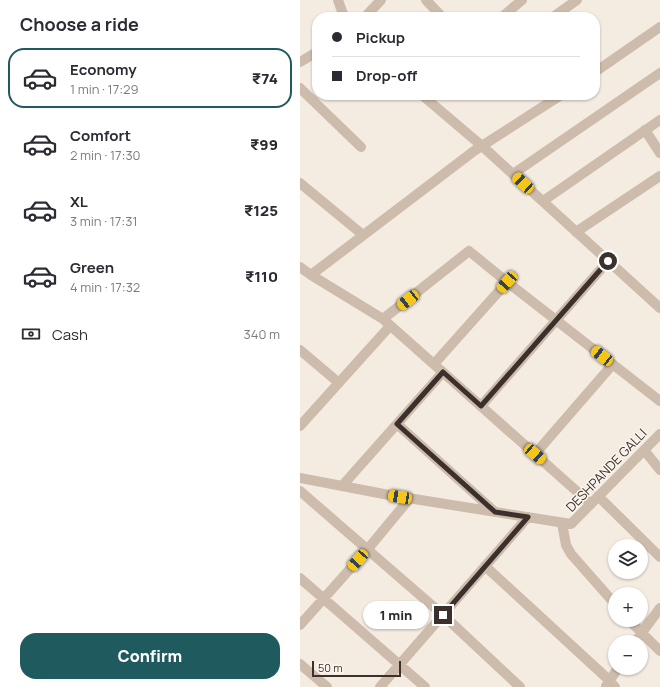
<!DOCTYPE html>
<meta charset="utf-8">
<style>
:root{--surface:#fff;--page:#f2f2f3;--text:#2b2b33;--muted:#7c7c81;--line:#e1e1e2;--accent:#1f5a5e}
body{margin:0;font-family:Manrope,sans-serif;background:var(--page);color:var(--text);height:100vh;display:flex;flex-direction:column;font-size:15px;white-space:nowrap}
*{box-sizing:border-box;margin:0}
p{font-size:13px;color:var(--muted)}
.icon{flex:none;width:22px;height:22px;fill:none;stroke:currentColor;stroke-width:2;stroke-linecap:round;stroke-linejoin:round}
.map{position:relative;flex:1;overflow:hidden}
.drawer{display:flex;flex-direction:column;background:var(--surface);width:300px}
.drawer>*{flex:none}
.hud{position:absolute;left:12px;top:12px;width:288px;height:88px;border-radius:16px;box-shadow:0 1px 3px #0004;display:grid;align-content:center;height:88px;padding:0 20px;background:var(--surface)}
.controls{position:absolute;left:308px;top:539px;display:grid;gap:8px}
.controls a{display:grid;place-items:center;width:40px;height:40px;border-radius:50%;background:var(--surface);box-shadow:0 1px 3px #0004;font-size:20px}
.scale{position:absolute;left:12px;bottom:10px;width:89px;box-sizing:border-box;padding-left:4px;border:2px solid #3b302b;border-top:0;font-size:11px;line-height:14px;white-space:nowrap;color:#3b302b;-webkit-text-stroke:3px #fbf5ee;paint-order:stroke}
.end{position:absolute;width:18px;height:18px;margin:-9px;border:5px solid #3b302b;background:#fff;box-shadow:0 0 0 2px #fff}
.from{border-radius:50%}
.bubble{position:absolute;height:28px;border-radius:14px;background:var(--surface);box-shadow:0 1px 3px #0004;font-size:13px;font-weight:800;line-height:28px;text-align:center}
.car{position:absolute;width:12px;height:24px;margin:-12px -6px;border-radius:5px;box-shadow:0 0 3px 1px #0007;background:linear-gradient(#f5c518 24%,#345 0 40%,#f5c518 0 76%,#345 0 86%,#f5c518 0)}
.hud b{display:flex;align-items:center;gap:14px;height:38px;font-size:15px}
.hud b+b{border-top:1px solid var(--line)}
.hud i{width:10px;height:10px;background:var(--text)}
ul{padding:0;list-style:none}
li{display:flex;align-items:center;gap:12px;height:60px;margin:0 8px 6px;padding:0 12px;border:2px solid transparent;border-radius:16px}
li div{flex:1}
li b{display:block;font-size:15px}
li em{font-style:normal;font-weight:800}
li.current{border-color:var(--accent)}
li>.icon{width:36px;height:36px;stroke-width:1.5}
h2{padding:0 20px;font-size:18px;line-height:48px}
.pay{display:flex;align-items:center;gap:10px;height:44px;padding:0 20px;font-size:15px}
.pay p{margin-inline-start:auto}
.button{display:flex;gap:8px;margin-top:auto;padding:8px 20px}
.button a{flex:1;height:46px;border-radius:16px;background:var(--accent);color:#fff;font-size:16px;font-weight:800;line-height:46px;text-align:center}
main{display:flex;flex:1;min-height:0}
.map>svg:first-child{display:block}
</style>
<main>
<section class="drawer">
<h2>Choose a ride</h2>
<ul>
<li class="current"><svg class="icon" aria-label="car" viewBox="0 0 24 24"><path d="M5 17H2v-5l4-1 3-4h7l3 4 3 1v5h-3M9 17h6M6 11h13"/><circle cx="7" cy="17" r="2"/><circle cx="17" cy="17" r="2"/></svg><div><b>Economy</b><p>1 min · 17:29</p></div><em>₹74</em></li>
<li><svg class="icon" aria-label="car" viewBox="0 0 24 24"><path d="M5 17H2v-5l4-1 3-4h7l3 4 3 1v5h-3M9 17h6M6 11h13"/><circle cx="7" cy="17" r="2"/><circle cx="17" cy="17" r="2"/></svg><div><b>Comfort</b><p>2 min · 17:30</p></div><em>₹99</em></li>
<li><svg class="icon" aria-label="car" viewBox="0 0 24 24"><path d="M5 17H2v-5l4-1 3-4h7l3 4 3 1v5h-3M9 17h6M6 11h13"/><circle cx="7" cy="17" r="2"/><circle cx="17" cy="17" r="2"/></svg><div><b>XL</b><p>3 min · 17:31</p></div><em>₹125</em></li>
<li><svg class="icon" aria-label="car" viewBox="0 0 24 24"><path d="M5 17H2v-5l4-1 3-4h7l3 4 3 1v5h-3M9 17h6M6 11h13"/><circle cx="7" cy="17" r="2"/><circle cx="17" cy="17" r="2"/></svg><div><b>Green</b><p>4 min · 17:32</p></div><em>₹110</em></li>
</ul>
<div class="pay"><svg class="icon" aria-label="cash" viewBox="0 0 24 24"><path d="M3 7h18v10H3z"/><circle cx="12" cy="12" r="2"/></svg>Cash<p>340 m</p></div>
<div class="button"><a>Confirm</a></div>
</section>
<div class="map">
<svg width="360" height="687" viewBox="0 0 360 687">
<rect width="100%" height="100%" fill="#f4ebe1"/>
<g fill="none" stroke-linecap="round" stroke-linejoin="round">
<path stroke="#cdbbac" stroke-width="10" d="M38,0L44,17
M126,0L142,17
M65,17L81,0
M202,17L222,0
M253,17L277,0
M0,62L17,52
M295,72L360,27
M0,88L61,147
M122,95L182,146L360,308
M345,130L360,153
M213,174L360,73
M0,183L63,235
M243,201L360,120
M276,232L360,176
M0,267L11,275L174,151L261,95
M11,275L83,319L291,504
M83,319L169,251L207,282L360,401
M0,350L39,383
M134,364L207,282
M181,406L308,261
M97,424L195,512
M0,426L90,326
M344,450L360,470
M235,454L313,364
M0,478L89,495L271,524L360,434
M42,486L143,372
M0,491L143,615L220,687
M298,496L360,557
M262,523L266,545L271,554L315,604
M185,566L309,680L315,687
M0,578L125,687
M329,620L360,651
M0,625L67,550L110,498
M335,642L360,608
M0,664L27,687
M306,686L318,668
M80,687L228,517"/>
</g>
<g fill="none" stroke-linecap="round" stroke-linejoin="round">
<path stroke="#3b302b" stroke-width="5" d="M143,615L228,517L195,512L97,424L143,372L181,406L308,261"/>
</g>
<g text-anchor="middle" stroke-width="3" stroke-linejoin="round" paint-order="stroke">
<g font-size="13" fill="#3b302b" stroke="#fbf5ee">
<text transform="translate(306 470) rotate(-46)" y="5">DESHPANDE GALLI</text>
</g>
</g>
</svg>
<div class="controls">
<a><svg class="icon" aria-label="layers" viewBox="0 0 24 24"><path d="M12 4l9 5-9 5-9-5zM3 14l9 5 9-5"/></svg></a>
<a>+</a>
<a>−</a>
</div>
<div class="scale">50 m</div>
<i class="end from" style="left:308px;top:261px"></i>
<i class="end" style="left:143px;top:615px"></i>
<div class="bubble" style="left:63px;top:601px;width:66px">1 min</div>
<i class="car" style="left:223px;top:183px;rotate:313deg"></i>
<i class="car" style="left:207px;top:282px;rotate:222deg"></i>
<i class="car" style="left:108px;top:300px;rotate:232deg"></i>
<i class="car" style="left:302px;top:356px;rotate:308deg"></i>
<i class="car" style="left:235px;top:454px;rotate:131deg"></i>
<i class="car" style="left:100px;top:497px;rotate:279deg"></i>
<i class="car" style="left:58px;top:560px;rotate:222deg"></i>
<div class="hud">
<b><i class="from"></i>Pickup</b>
<b><i></i>Drop-off</b>
</div>
</div>
</main>
